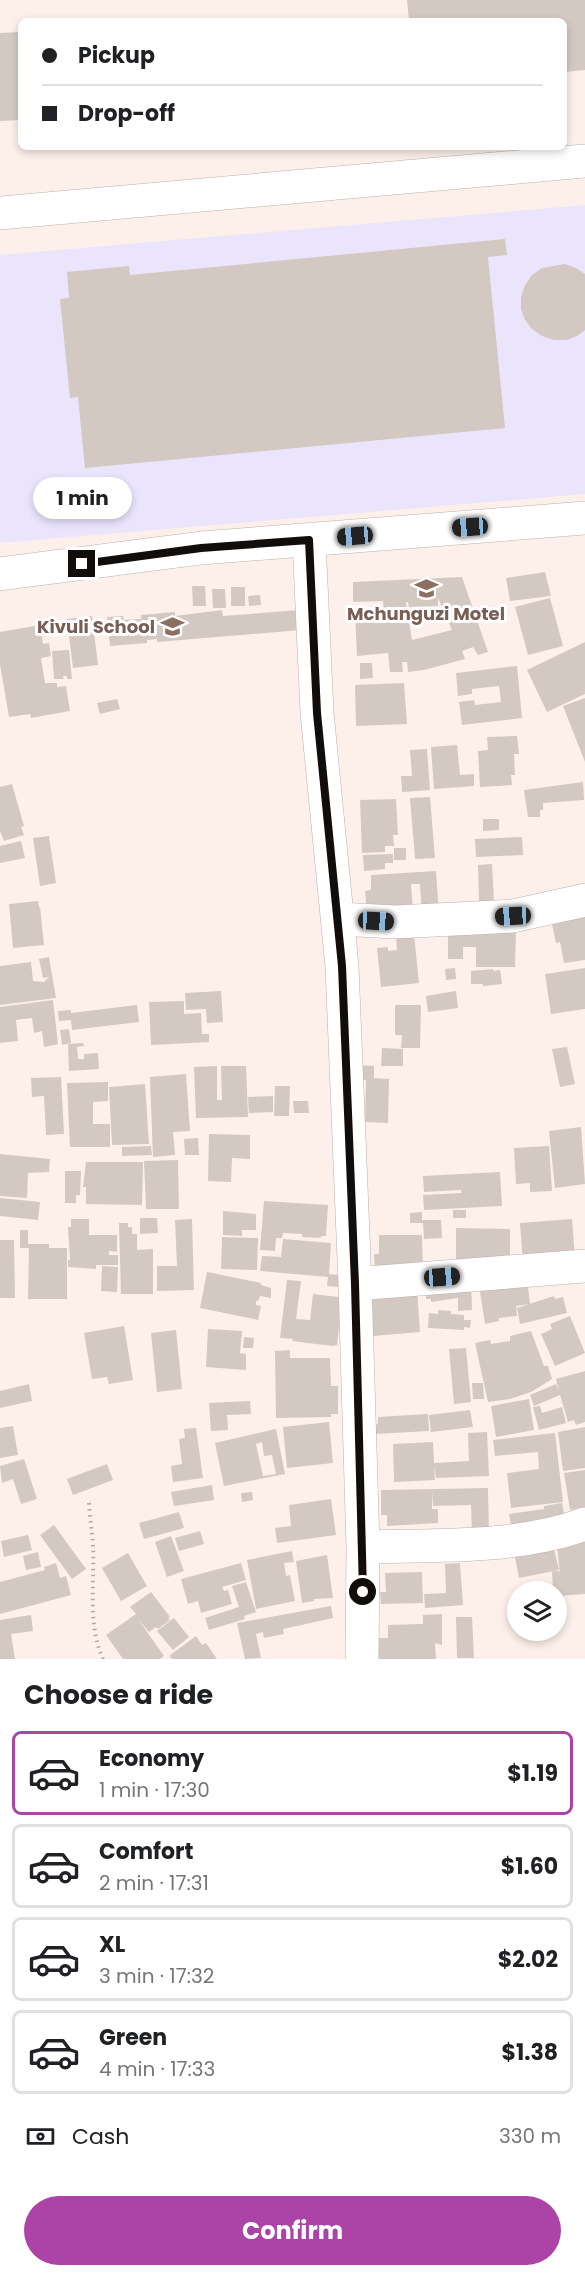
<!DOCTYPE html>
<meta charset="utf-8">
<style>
:root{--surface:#fff;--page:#f2f2f2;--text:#202124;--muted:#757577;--line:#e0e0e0;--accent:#ac44a7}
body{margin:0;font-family:Poppins,sans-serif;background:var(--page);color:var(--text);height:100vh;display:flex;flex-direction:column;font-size:22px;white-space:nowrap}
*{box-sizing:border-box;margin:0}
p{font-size:20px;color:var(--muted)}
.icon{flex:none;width:33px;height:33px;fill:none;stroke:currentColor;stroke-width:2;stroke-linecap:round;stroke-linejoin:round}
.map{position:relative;height:1659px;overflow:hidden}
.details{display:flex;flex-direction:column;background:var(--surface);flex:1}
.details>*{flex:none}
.top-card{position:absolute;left:18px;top:18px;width:549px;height:132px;border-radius:9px;box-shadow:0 3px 9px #0003;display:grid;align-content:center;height:132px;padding:0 24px;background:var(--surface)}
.controls{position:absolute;left:507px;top:1581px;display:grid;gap:12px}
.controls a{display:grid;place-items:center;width:60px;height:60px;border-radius:50%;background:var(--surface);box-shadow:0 3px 9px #0003;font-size:30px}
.end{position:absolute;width:27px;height:27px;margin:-14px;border:8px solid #110d0b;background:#fff;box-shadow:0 0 0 3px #fff}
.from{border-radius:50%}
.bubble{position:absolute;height:42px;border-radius:21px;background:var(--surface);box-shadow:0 3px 9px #0003;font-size:20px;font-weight:700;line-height:42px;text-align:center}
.car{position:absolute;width:18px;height:36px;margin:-18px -9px;border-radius:8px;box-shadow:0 0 4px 2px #0007;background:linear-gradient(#222 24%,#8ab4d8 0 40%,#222 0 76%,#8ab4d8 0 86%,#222 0)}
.top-card b{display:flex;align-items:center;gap:21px;height:57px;font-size:22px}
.top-card b+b{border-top:2px solid var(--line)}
.top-card i{width:15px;height:15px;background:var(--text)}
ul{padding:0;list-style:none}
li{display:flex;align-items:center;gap:18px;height:84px;margin:0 12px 9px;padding:0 12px;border:3px solid var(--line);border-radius:9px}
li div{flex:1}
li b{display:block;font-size:22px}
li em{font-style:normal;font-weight:700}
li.current{border-color:var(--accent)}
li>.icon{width:54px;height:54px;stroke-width:1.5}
h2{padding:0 24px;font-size:27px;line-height:72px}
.pay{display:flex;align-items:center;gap:15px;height:66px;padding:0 24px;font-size:22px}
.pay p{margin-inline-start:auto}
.button{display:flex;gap:12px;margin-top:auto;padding:12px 24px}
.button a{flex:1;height:69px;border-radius:36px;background:var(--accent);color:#fff;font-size:24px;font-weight:700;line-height:69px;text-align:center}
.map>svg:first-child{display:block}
</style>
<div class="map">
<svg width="585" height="1659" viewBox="0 0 585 1659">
<rect width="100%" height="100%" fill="#fdf0ea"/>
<path fill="#eae5fb" d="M585,205V494L0,543V255Z"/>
<path fill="#d4c8c2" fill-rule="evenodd" d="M407,0H585V70L564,72V21H409Z
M21,32V120L0,121V33Z
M505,239L507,255L488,257L505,428L85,468L78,397L70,398L60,299L69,298L67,272L129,266L130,275Z
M565,264L576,268L585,274V330L577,336L566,340H554L542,336L532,329L525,320L521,309V297L525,285L532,275L542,268Z
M545,572L551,596L510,601L506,578Z
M462,577L488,652L478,655L473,647L462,651L465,659L424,670L408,672L407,662H402L403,672H390L388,653L357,656L355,612H384L383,601L353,602V582ZM438,598L452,630L412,640L406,602H408L409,607L438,606Z
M192,586H205L206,606H193Z
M231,587H245V606H231Z
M212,589H225L226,608H213Z
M260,595L261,605L249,606L248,596Z
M550,598L563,646L528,655L515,607Z
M222,610L223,616L299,610L301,630L157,642V639L147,640V643L110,646L107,617L123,616L124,620L141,619V615L175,612V616Z
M92,616L98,665L73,668L67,619Z
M40,625L43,644L49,643L51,656L41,658L45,683H57V687L66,686L70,711L31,718L30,714L9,717L0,664V632Z
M585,642V694L547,712L527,670Z
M69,650L72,679H67V676H63L64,679H54L52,651Z
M360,663H372L373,678L360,679Z
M517,666L522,718L462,725L459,702L474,700L475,705L501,702L499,686L472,689V694L458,696L456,673Z
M404,683L407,724L356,726L355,685Z
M585,698V762L563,706Z
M117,699L120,709L100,714L97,703Z
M517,736L519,754H514L515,775H511L512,785L480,787L478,751L488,750L487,737Z
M457,745L460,775L474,774V786L434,789L431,747Z
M427,749L430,790L402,792L401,776H412L410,750Z
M583,782L584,800L543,803V810H540V817H528L524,790Z
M12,784L24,826L21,827L24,835L4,841L0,831V787Z
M430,797L435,858L415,859L410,798Z
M396,799L398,835H393L394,846H385V852L362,853L360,800Z
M483,819H499V830L483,831Z
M49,836L56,883L40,886L33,838Z
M522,837L523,855L476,857L475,839Z
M21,841L25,858L0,863V846Z
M394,848H406V860H394Z
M393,854V863H385V869L364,871L363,855Z
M492,864L494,902H479L478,865Z
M436,871L439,914L422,916L420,884H411L413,910L367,913L365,891L371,890V875Z
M38,901L39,908L40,907L44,945L13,948L9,904Z
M585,910V960L564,963L560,942L556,943L552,924Z
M448,931L516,932L515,967H476V947H463V959H448Z
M414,934L419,983L381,987L377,948L388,947V951L397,950L396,935Z
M49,957L56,998L0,1005V966L31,962L33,981L44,982L49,977L43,978L39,959Z
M455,968L456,979L446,980L445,969Z
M585,968V1009L551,1014L545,974Z
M493,969V971L500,970L502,984L483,986V984H471V971Z
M221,991L223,1022L207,1023L206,1009L186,1010L185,993Z
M456,991L458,1008L428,1012L426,996Z
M53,1000L58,1044L44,1047L42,1031L34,1033L32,1018L16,1020L18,1041L0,1043V1007Z
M184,1001V1014L201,1013L202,1034H209V1042L151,1045L149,1002Z
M137,1005L139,1022L72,1030L71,1020L59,1021L58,1011L71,1010V1013Z
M395,1005H421L420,1048H401L402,1035H395Z
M69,1029L71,1043L62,1045L60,1030Z
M83,1043L84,1046L77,1047L78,1059H84V1054L98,1053L99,1069L69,1071L68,1044Z
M567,1047L575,1084L560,1087L552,1049Z
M382,1048L403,1049V1066H381Z
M358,1065L374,1066V1078L389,1079L388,1123L365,1122L366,1080L358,1079Z
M217,1066V1100H222L221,1066H246L248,1117L196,1118L194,1067Z
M186,1074L190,1131L173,1132L175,1155L153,1157L150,1077Z
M61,1077L64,1134L46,1135L44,1096L32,1097L31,1078Z
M108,1082V1101L93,1102V1124H110V1147H70L67,1083Z
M145,1084L149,1144L112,1145L109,1087Z
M275,1086H290L289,1116H274Z
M273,1096V1112L249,1113L248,1097Z
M293,1101H308L309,1113H294Z
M581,1127L585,1184L555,1188L549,1131Z
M209,1134L250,1135V1159L232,1158L231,1182L208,1181Z
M198,1138L199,1155H185L184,1139Z
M151,1146L152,1155L122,1156V1147Z
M549,1146L552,1191L530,1192V1183L516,1184L514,1148Z
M0,1154L50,1159L49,1172L28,1173L27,1198L0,1196Z
M178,1160L179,1209H146L144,1161Z
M86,1162H143L142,1205L86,1204V1187H83Z
M65,1171H81L80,1195H76V1203H65Z
M500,1172L502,1206L424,1210L423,1195L461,1193V1190L424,1192L423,1176Z
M0,1198L40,1202L38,1220L0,1216Z
M264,1201L328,1205L326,1236H321V1238L302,1237V1234L283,1233L282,1238H276L275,1251L260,1250Z
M453,1210H466V1218H453Z
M223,1211L256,1214V1230H242V1236L223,1235Z
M422,1212V1220H441L442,1238L424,1239L423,1223H410V1213Z
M140,1218H157L158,1233L140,1234Z
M71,1219H89V1235H117V1252L109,1251V1255H118V1265H96V1269L68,1267V1260H70L68,1227H71Z
M192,1219L194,1290L157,1291V1266H177L175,1220Z
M572,1219L575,1259L523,1263L520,1223Z
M119,1223H128V1227H132V1234H137V1250L153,1249V1294H121Z
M456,1228L510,1229V1259L456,1263Z
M20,1230H28V1244H49V1248H67V1299H28L29,1248H20Z
M379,1235H422L423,1271L375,1272L374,1254H379Z
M222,1237L258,1238L257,1270L221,1269Z
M283,1239L331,1243L329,1274L339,1275L338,1287L327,1286L328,1277L260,1271L262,1256L281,1257Z
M0,1240H14L15,1298H0Z
M102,1266L118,1267L117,1292L101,1291Z
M207,1272L261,1283V1285L271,1288V1298L260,1296L258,1301H256V1305L261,1306L258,1320L200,1308Z
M527,1279L530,1304L516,1306V1304L517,1316L499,1318V1321L485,1324L479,1285Z
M287,1280L301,1281L296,1319L310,1320L313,1294L338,1297V1300H342L337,1345L332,1346L292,1341L293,1339L280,1338Z
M471,1283L472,1310L458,1311V1298L431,1302V1299H426L425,1284Z
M417,1289L420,1332L373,1336L369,1293Z
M554,1296L555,1299L563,1297L567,1313L520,1324L517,1308Z
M438,1310L451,1311V1314L464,1315V1320H471L470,1328L464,1327V1330L428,1328L429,1313L438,1314Z
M570,1316L585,1353L555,1366L541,1334L552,1329L550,1324Z
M124,1326L133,1380L109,1384L107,1377L92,1379L84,1333Z
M208,1329L242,1331L240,1353L246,1354V1370L206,1367Z
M176,1330L182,1389L157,1392L151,1333Z
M531,1331L544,1366H548L552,1379L531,1392L510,1399L488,1402L475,1343L490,1340L491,1344L510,1341V1336Z
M244,1337L254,1338L253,1348H243Z
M466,1348L471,1402L454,1404L449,1349Z
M290,1350V1358H330L331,1386H338V1414H331V1417L276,1418L275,1351Z
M585,1371V1422L576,1425L574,1420L568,1422L560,1395L534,1406L530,1395L556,1384L559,1392L556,1379Z
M472,1383H483L484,1399H473Z
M29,1384L32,1401L0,1408V1391Z
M529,1399L534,1430L496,1437L491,1406Z
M250,1401L251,1414L227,1415L228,1430L211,1431L209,1403Z
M540,1406L542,1413L562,1407L566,1423L539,1430L533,1407Z
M470,1410L473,1427L431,1432L429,1415Z
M428,1414L429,1431L374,1434V1425L378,1424V1417Z
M329,1422L333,1463L287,1468L283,1427Z
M13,1426L18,1455L0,1458V1428Z
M585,1427V1468L563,1471L558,1432Z
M196,1428L203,1478L173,1482L171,1466L182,1464L179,1439L185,1438L184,1429Z
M276,1429L285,1474L224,1486L215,1443ZM262,1442L264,1456L272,1455L276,1474L263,1476L256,1444Z
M487,1432L489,1476L436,1478L434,1466L435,1480L394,1482L393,1444L433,1442L434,1463L469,1461L468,1433Z
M555,1433L563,1502L511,1508L507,1473L539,1469L538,1452L495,1456L493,1440Z
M24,1459L37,1499L21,1504L13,1479L2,1483L0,1466Z
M107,1464L113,1480L73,1495L67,1479Z
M585,1470V1507L570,1510L564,1473Z
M212,1485L214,1500L174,1506L171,1492Z
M488,1488L489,1535H472L471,1505L433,1506L432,1491V1509H438V1523L387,1526V1515H381V1490Z
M252,1492L253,1500L242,1502L241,1493Z
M331,1499L336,1535L277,1543L275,1528L291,1526L289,1505Z
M562,1503L566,1523L512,1531L509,1514L544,1509V1506Z
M179,1512L184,1528L144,1539L139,1523Z
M54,1525L86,1569L72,1579L40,1535Z
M200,1531L204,1544L179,1551L175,1538Z
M28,1535L32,1550L4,1557L1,1541Z
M585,1535V1594L556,1596V1592H553L552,1571H559L560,1574L556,1537Z
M171,1536L184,1571L167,1577L155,1542Z
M553,1545L559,1570L519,1578L514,1552Z
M292,1551L294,1562L284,1563L286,1576L290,1575L295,1601L256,1609L247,1560Z
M38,1552L41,1567L26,1570L23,1556Z
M128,1553L147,1586L121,1601L102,1568Z
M327,1555L333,1598L314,1599V1601L302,1603L296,1561Z
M56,1563L60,1578L66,1576L71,1595L0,1614V1582L45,1570L44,1567Z
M241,1563L246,1580L222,1587L224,1591L228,1590L232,1604L201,1613L198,1601L188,1604L181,1579Z
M460,1563L463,1605L425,1608L424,1594L446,1593L445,1564Z
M422,1572L423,1603L381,1604L380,1592H386L385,1573Z
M246,1582L256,1612L244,1616L245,1619L209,1630L205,1618L239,1607L232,1586Z
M151,1592L170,1617L168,1618L170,1620L158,1629L156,1627L149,1632L138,1619L164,1656L160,1659H123L106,1635L136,1614L130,1607Z
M331,1606L333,1618L283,1629L284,1634L264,1638L263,1632L256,1634L261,1658L245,1659L237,1623Z
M442,1614V1645L435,1643L436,1659H378L377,1638H388V1625L423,1624V1615Z
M31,1615L33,1631L11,1634L15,1659H0V1620Z
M456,1617H472L474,1658H457Z
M174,1618L189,1637L173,1650L157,1631Z
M196,1636L202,1645L206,1643L217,1659H172L169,1656Z"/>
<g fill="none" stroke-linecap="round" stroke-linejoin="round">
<defs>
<path id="minor" d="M0,213L585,161
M309,540L317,713L342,966L355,1284L363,1547L362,1659
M0,574L201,548L585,518
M338,919L395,922L513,916L585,900
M355,1284L585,1266
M363,1547C433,1545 518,1549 585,1524"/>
</defs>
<use href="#minor" stroke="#bcb0aa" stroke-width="34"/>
<path stroke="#b2a8a3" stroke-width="4" stroke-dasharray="1.5 4.5" stroke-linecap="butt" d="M89,1503C90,1518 92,1532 93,1546C95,1583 87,1624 103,1659"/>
<use href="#minor" stroke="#fff" stroke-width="33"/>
</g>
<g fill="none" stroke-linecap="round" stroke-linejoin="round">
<path stroke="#110d0b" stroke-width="8" d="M82,564L201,548L309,540L317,713L342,966L355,1284L363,1592"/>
</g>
<defs>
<symbol id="school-bare" viewBox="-9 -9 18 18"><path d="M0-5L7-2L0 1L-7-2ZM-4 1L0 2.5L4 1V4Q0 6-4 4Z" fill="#8d6e63" stroke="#fff" stroke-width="2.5" paint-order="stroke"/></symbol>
</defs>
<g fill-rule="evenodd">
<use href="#school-bare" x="410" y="572" width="33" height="33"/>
<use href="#school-bare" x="156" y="610" width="33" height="33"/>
</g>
<g text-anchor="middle" stroke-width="6" stroke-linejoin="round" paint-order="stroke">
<g font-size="18" font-weight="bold" fill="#785e54" stroke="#fff">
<text x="426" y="620">Mchunguzi Motel</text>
<text x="155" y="633" text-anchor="end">Kivuli School</text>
</g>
</g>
</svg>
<div class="controls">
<a><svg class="icon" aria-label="layers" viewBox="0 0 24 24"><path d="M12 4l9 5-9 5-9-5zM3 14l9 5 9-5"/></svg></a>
</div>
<i class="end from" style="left:363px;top:1592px"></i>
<i class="end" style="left:82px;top:564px"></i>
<div class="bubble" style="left:33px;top:477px;width:99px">1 min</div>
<i class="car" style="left:470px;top:527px;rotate:266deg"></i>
<i class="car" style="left:355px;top:536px;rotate:265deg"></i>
<i class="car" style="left:513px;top:916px;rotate:267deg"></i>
<i class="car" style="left:376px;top:921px;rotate:93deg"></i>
<i class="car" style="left:442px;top:1277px;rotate:86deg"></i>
<div class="top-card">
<b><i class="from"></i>Pickup</b>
<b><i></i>Drop-off</b>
</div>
</div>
<section class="details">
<h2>Choose a ride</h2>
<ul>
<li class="current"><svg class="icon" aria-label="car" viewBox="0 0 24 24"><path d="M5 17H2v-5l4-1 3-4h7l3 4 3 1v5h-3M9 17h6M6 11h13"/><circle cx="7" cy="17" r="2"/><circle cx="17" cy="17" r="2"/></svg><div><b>Economy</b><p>1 min · 17:30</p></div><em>$1.19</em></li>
<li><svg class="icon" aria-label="car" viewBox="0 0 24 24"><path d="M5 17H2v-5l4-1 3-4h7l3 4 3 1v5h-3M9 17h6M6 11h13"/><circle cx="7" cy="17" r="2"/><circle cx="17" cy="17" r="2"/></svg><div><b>Comfort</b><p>2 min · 17:31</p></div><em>$1.60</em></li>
<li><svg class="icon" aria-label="car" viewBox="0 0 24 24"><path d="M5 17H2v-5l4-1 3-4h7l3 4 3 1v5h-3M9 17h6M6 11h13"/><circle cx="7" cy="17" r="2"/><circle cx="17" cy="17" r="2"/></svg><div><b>XL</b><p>3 min · 17:32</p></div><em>$2.02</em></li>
<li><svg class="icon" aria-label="car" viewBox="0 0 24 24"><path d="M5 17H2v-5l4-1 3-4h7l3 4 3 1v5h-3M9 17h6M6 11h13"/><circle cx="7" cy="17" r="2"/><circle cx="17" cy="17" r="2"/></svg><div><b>Green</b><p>4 min · 17:33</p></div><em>$1.38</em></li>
</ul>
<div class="pay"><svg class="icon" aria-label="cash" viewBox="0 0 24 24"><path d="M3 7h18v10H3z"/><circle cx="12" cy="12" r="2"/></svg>Cash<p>330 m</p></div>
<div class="button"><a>Confirm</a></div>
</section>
